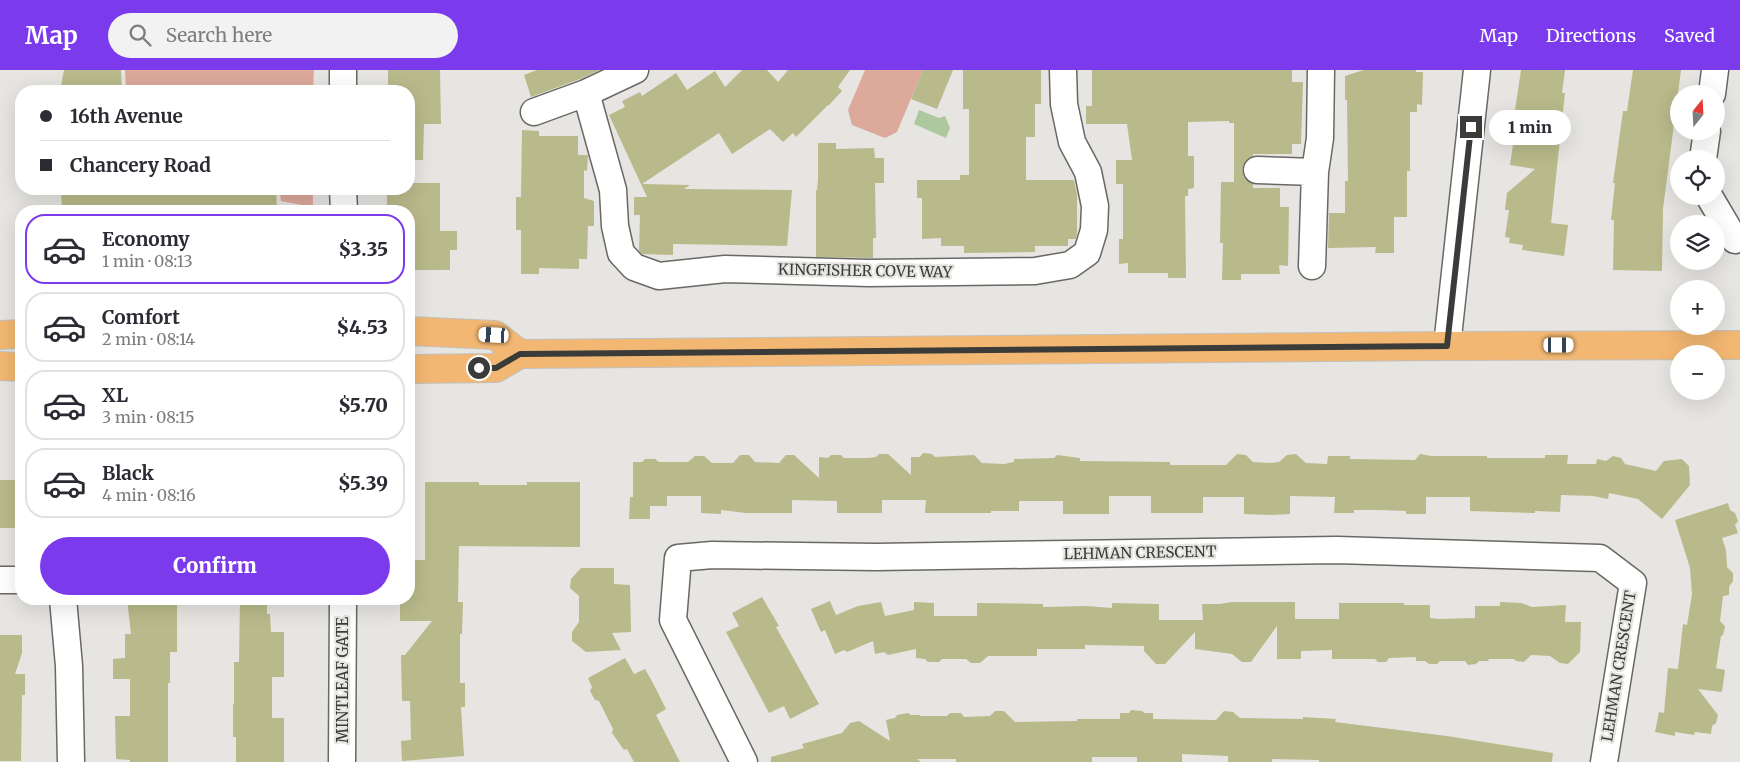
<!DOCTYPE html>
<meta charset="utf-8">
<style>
:root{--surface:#fff;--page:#f2f2f3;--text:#2b2b33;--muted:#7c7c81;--line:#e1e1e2;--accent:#7c3aed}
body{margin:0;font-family:Merriweather,serif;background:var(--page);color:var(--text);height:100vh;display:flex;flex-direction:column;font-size:19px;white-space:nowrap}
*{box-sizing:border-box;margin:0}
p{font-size:16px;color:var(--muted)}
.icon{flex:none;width:28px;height:28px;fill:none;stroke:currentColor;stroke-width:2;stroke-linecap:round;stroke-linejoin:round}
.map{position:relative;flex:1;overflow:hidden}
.drawer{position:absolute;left:15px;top:135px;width:400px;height:400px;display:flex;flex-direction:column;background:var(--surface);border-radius:20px;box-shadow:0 5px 20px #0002}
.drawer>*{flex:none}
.top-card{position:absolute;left:15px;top:15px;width:400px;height:110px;border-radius:20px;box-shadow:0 5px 20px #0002;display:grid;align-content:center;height:110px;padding:0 25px;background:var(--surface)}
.needle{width:32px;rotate:18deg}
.controls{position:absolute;left:1670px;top:15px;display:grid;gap:10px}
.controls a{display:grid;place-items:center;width:55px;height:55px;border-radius:50%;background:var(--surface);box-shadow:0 5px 20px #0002;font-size:25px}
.end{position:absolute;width:22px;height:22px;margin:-11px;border:6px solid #3b3b39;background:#fff;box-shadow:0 0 0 2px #fff}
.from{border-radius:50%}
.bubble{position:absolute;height:35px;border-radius:18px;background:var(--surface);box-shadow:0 5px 20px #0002;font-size:16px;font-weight:800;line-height:35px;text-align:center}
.car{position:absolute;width:15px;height:30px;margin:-15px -8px;border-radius:6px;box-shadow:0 0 4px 1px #0007;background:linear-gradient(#fff 24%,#345 0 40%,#fff 0 76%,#345 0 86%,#fff 0)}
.top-card b{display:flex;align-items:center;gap:18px;height:48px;font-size:19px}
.top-card b+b{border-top:1px solid var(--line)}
.top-card i{width:12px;height:12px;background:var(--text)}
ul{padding:9px 0 0;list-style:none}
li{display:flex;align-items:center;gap:15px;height:70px;margin:0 10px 8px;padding:0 15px;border:2px solid var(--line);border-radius:20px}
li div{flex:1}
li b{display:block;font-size:19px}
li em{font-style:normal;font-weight:800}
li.on{border-color:var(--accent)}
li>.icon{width:45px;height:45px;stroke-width:1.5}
.cta{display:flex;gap:10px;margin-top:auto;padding:10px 25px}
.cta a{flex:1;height:58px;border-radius:30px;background:var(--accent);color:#fff;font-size:20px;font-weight:800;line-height:58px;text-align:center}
header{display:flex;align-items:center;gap:30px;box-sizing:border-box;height:70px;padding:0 25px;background:var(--accent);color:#fff}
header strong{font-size:24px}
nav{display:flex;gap:28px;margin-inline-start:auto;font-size:18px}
.search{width:350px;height:45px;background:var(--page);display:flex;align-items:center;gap:12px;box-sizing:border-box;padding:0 18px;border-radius:28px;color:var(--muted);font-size:19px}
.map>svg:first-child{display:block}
</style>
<header>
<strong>Map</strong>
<div class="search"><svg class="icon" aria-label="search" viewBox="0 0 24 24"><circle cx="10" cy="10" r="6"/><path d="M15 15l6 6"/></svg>Search here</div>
<nav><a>Map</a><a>Directions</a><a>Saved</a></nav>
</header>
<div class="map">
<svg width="1740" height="692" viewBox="0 0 1740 692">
<rect width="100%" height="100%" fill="#e6e5e1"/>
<path fill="#dca99b" d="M125,0H314L313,21H126Z
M865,0H923L897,62L885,68L852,55L848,40Z
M279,119H313V137L281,131Z"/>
<path fill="#adc89f" d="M919,40L939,48L945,46L950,58L946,68L914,54Z"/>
<path fill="#b8ba8b" d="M64,0H121L122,21H60Z
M388,0H440L441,54H424L423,90H409V21H388Z
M537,0H600L580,9L531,27L524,5Z
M742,0H767L778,12L788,0H850L838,17L842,21L829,35H828L796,67L793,63L783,72L770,59L732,84L719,63L642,114L690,115L684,119L792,120L787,176L673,174V185L642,184L639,181L640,145H634V127H647L609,45L625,37L622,31L640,22L642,26L676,3L687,20L715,1L725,17Z
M923,0H953L937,39L911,29Z
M963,0H1041V34H1035V67H1026V110H1074L1077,124V163L1076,169H1068V176H1035V182L964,183V176H941V168L922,169V128H917V110H960V105H969V39H963Z
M1092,0H1292V12H1303L1301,74H1292V84H1253V86L1245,92L1242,99L1244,107L1253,114V118H1280V137H1289L1288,196L1279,195L1280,204H1241V210H1222L1223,173H1220L1221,112H1234V53H1229V51L1188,52V86H1194V118L1188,119V126H1185L1186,208H1168V203H1128V193L1119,194V169H1123V114H1116V90H1132L1127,54H1086V36H1092Z
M1364,0H1416V2H1423L1422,35L1417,34V42H1410V101H1407V147H1394V183H1375L1376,177L1328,178L1329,143H1345V111H1348L1347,30H1345V6Z
M1521,0H1565L1562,23H1565L1551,153L1568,155L1564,186L1522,180L1523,175L1509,173L1510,168L1505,167L1509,140H1505L1507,123L1535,99L1510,95L1516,54H1513Z
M1633,0H1681L1663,139L1662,201L1613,200L1614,150H1611L1615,113H1613L1623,41H1627Z
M522,60L539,61V66H578V85H588L587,101L584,100V128L594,131V156H588L587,189H579V199L539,198V204H521V160H516V127H521Z
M818,73H836V79L874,78L875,88H884V113H875L876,168H873V188L816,187V120H817L818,109Z
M409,113H440V161H457V180H450V200H409V141H387V119H409Z
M61,119H276L277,141H62Z
M923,383L932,384L935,387L974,385L982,393L1004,394L1014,392V389L1054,388L1057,385L1080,388V391L1170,392V395H1226L1237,384L1246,385L1253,392L1270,393L1279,392L1287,385L1296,384L1306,393L1327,394L1328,386H1350V389L1415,390L1420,384L1431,386H1487V388H1545V385H1568L1567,394H1596L1597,389L1606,391L1613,386L1621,388L1625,394L1656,401L1664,391L1682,389L1689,396L1690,415L1662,449L1638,429L1609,423L1608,429L1593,426L1561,425L1560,442L1535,441V443L1470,441V427H1426V444H1406V441L1381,440H1354V443H1334L1335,427L1290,426V444L1271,445L1244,444V427H1203V443H1151V426H1109V444H1063V431H1019V441H991V443H925L926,430H882V443H837V431L792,430V443H746L721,440V444L701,443V426H667V436H650V449H629L630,427H633V392H642L645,389H655L659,392H688L695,386H704L712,393H733L740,385H749L755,392L779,393L786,385H794L819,408V387L828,388L831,385H841L844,388H867L876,387L879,384H888L911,405V387H920Z
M0,410H21V458H0Z
M425,412H479V415H527V412H580V477L459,476L458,532H463L462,564H460V613H465V637H461L464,686L402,691L401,671L411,670L410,631H402L401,585H405L432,551H400V530H409V504H411V490H425Z
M1728,433L1730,440L1735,443L1738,451L1735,455L1738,463L1722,468L1726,480L1727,497L1733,503V511L1729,517V525L1723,526L1720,551L1725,556L1723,565L1721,566L1716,598L1725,600L1722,622L1698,619L1718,645L1716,653L1712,656L1711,664L1695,662L1694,665L1675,662V666L1655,662L1659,642L1664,643L1668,598L1678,599L1683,554L1687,555L1692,524L1690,498L1675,450Z
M581,498H614V514L630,515L631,562L612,563L621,580L586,582L572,571V562L579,552V526L570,518L571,509Z
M762,527L779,556L776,557L819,634L790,649L784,636L769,643L726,562L739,556L732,543Z
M127,529H177V582H170V613H168V692H130V690L116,689L115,646H130V609H113V589L125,588V564H131Z
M240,529H267V544H270L271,562H284V607H272V648H284V692H236V667H233V634H234V592H239Z
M830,531L836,545L858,536L881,532L885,546L914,540V532L934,533V546H977V533L1043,534V537L1086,536L1112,538V533L1159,534V550H1203L1202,534H1220L1232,532H1295V549H1339V533H1404V535H1430V548L1438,549L1475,548V536H1500V532L1521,533L1532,537L1566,535L1565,552H1581L1580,582L1568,594L1560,593L1550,586L1531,585L1524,592L1516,591L1514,589H1488L1489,591H1479L1476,594L1468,595L1465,591H1440L1437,594H1429L1425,591H1416V587L1389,588L1386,592H1378L1375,589H1332V580L1301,581V589H1277V556L1251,592H1242L1232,584L1195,579V562L1165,594H1156L1144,581V576L1085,575V579H1037V586H988L980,593H971L966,589H942L939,592H928L925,589L916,588V579L888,585L884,582L875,584L873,571L847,582L844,580L835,584L825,560L821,562L811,539Z
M0,565H22V583L15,604H25V625H22L21,691H0Z
M625,588L634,604L645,599L654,615L666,639L656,645L680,692H634L627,679L624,680L612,663L613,659L599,631L595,630L590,621L592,617L588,608Z
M1131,640L1142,641L1145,643H1153V649L1216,650L1224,641L1233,642L1240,648L1303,649V647L1336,649L1335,652L1447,666L1553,683L1552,692H1319V690L1272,689V692H1228V686L1182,684V692H1137V687H1092V692H956V689H917L921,692H771V687L804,678L802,674L842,663L850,653L859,651L890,671L886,650L895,648L897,645L908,643L911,645H920V646H947L950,643H961L964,647L990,646L995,641H1004L1015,652L1077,651V649H1120V643H1129Z"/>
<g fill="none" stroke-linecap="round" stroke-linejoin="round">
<defs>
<path id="minor" d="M343,0V21
M586,23L613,120L615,156L621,183L634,197L659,206L725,199L869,203L1035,201L1070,195L1087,183L1094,160L1095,136L1088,102L1072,72L1064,34L1063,0
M1712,24L1715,0
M534,42L586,23L635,0
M1703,89L1707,61
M1257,100L1315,102
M343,119L344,141
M1709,126L1735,170
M1312,196L1315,102L1320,68L1321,0
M1447,276L1477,0
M0,510H21
M63,529L69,596L71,692
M342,692L343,529
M744,692L673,550L678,488L712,485L876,487L1337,480L1600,488L1633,513L1604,692"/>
<path id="major" d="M409,261L495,265L520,284
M0,265L21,264
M0,296L21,297
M409,299L496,298L520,284L1447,276L1740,275"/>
</defs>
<use href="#minor" stroke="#696865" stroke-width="29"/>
<use href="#major" stroke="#c0c0c0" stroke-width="30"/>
<use href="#minor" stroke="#fff" stroke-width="26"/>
<use href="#major" stroke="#f2b772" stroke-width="28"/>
</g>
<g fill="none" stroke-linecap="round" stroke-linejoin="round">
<path stroke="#3b3b39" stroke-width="6" d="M479,298H496L520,284L1447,276L1471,57"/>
</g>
<g text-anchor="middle" stroke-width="4.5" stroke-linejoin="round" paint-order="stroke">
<g font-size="15" fill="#3b3b39" stroke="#e6e5e1">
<text transform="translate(865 201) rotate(1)" y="5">KINGFISHER COVE WAY</text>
<text transform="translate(1140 483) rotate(-1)" y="5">LEHMAN CRESCENT</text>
<text transform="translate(1619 596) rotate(-81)" y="5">LEHMAN CRESCENT</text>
<text transform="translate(343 610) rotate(-90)" y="5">MINTLEAF GATE</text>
</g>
</g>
</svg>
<div class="controls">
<a><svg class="needle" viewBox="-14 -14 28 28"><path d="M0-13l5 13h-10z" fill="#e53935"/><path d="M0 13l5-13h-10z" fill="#7c7c81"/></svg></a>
<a><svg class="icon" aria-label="locate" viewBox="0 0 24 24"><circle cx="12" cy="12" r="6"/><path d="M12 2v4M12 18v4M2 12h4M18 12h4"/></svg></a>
<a><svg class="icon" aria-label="layers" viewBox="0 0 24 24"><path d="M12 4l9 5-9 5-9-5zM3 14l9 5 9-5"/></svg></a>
<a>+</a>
<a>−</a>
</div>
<i class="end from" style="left:479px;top:298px"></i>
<i class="end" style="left:1471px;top:57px"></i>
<div class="bubble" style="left:1489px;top:40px;width:82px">1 min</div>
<i class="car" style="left:494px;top:265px;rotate:273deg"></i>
<i class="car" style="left:1559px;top:275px;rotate:90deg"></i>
<div class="top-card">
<b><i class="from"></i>16th Avenue</b>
<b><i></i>Chancery Road</b>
</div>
<section class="drawer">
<ul>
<li class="on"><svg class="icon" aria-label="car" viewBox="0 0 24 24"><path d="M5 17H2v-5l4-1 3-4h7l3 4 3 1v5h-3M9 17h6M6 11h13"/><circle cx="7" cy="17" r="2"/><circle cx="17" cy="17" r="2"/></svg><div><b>Economy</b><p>1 min · 08:13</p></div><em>$3.35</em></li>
<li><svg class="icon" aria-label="car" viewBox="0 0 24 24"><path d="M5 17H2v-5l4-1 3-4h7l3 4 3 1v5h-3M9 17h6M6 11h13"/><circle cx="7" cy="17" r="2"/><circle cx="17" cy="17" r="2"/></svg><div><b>Comfort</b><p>2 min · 08:14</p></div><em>$4.53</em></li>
<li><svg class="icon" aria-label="car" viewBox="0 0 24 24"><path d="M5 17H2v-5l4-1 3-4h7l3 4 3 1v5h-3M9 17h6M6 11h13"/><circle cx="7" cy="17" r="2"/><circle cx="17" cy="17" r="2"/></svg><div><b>XL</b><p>3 min · 08:15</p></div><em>$5.70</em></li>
<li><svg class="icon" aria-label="car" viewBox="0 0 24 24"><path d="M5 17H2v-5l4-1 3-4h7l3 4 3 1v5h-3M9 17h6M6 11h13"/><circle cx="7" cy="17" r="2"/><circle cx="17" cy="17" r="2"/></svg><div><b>Black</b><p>4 min · 08:16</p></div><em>$5.39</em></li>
</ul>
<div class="cta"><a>Confirm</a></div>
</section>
</div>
